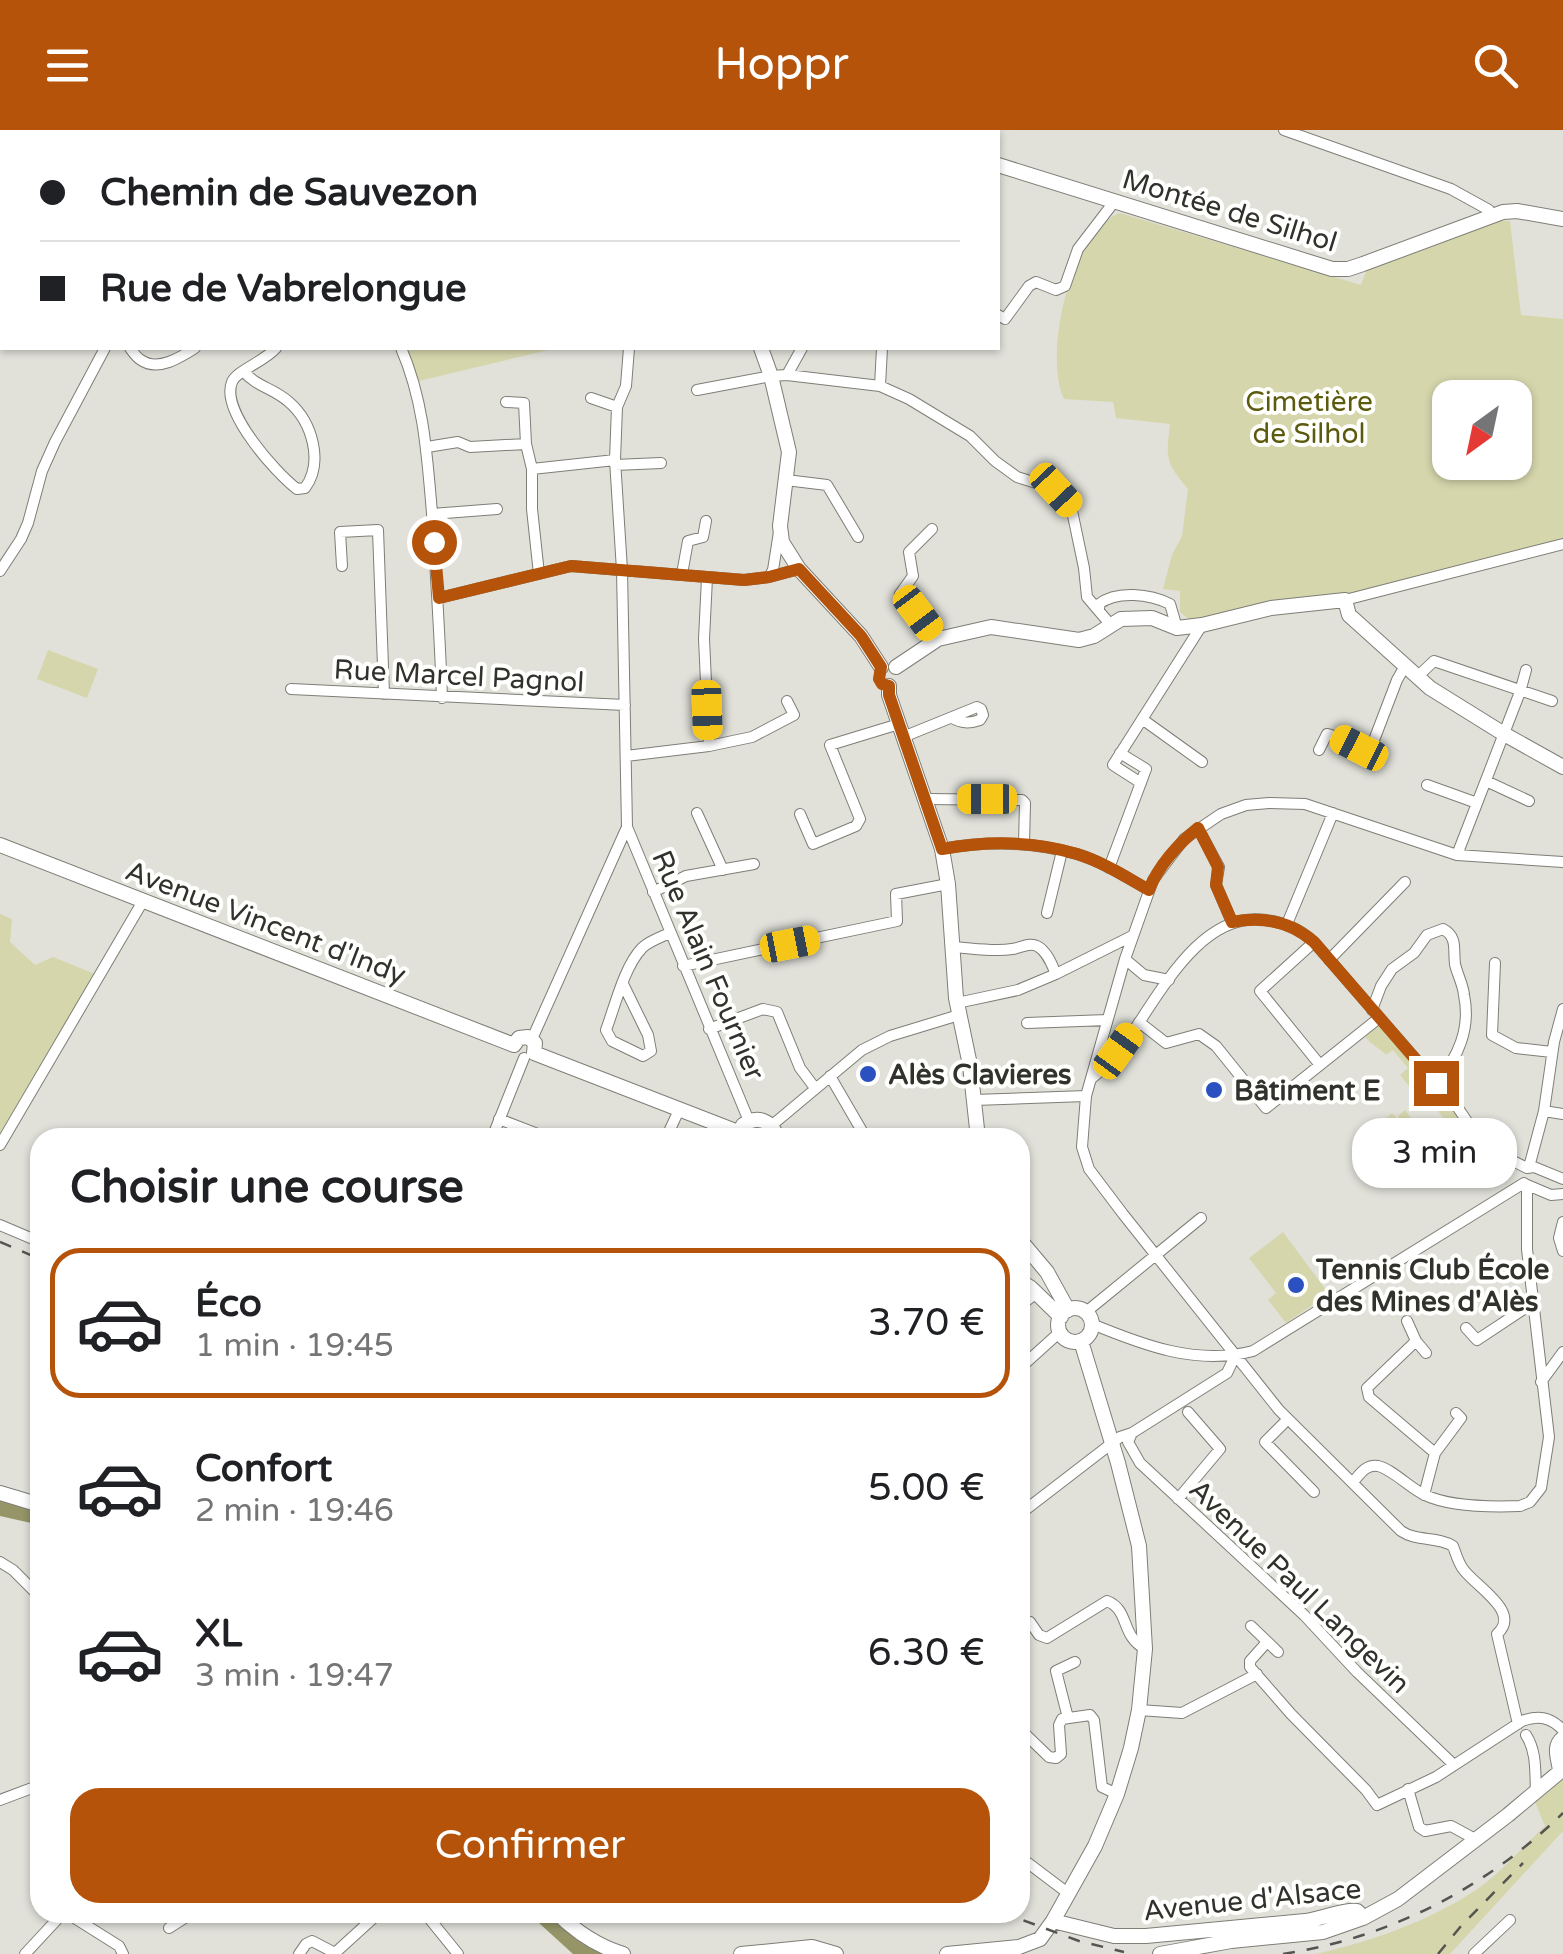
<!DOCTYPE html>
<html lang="fr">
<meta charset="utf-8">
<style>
:root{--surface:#fff;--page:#f6f6f6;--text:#202124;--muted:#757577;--line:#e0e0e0;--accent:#b45309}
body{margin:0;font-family:"Varela Round",sans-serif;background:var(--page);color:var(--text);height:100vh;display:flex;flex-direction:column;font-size:38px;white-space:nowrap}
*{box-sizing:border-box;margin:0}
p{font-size:32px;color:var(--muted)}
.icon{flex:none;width:55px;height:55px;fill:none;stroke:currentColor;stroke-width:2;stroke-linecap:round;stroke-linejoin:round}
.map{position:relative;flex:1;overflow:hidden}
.side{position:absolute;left:30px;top:998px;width:1000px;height:795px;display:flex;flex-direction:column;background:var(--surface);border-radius:30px;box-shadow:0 2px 8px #0004}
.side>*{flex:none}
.hud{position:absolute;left:0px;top:0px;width:1000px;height:220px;box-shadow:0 2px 8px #0004;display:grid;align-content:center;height:220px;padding:0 40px;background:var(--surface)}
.needle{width:65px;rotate:213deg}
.fabs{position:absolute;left:1432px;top:250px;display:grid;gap:20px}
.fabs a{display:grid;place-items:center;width:100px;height:100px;border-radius:20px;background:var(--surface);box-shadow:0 2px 8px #0004;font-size:50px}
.end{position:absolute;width:45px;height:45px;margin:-22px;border:12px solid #b45309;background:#fff;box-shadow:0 0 0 5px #fff}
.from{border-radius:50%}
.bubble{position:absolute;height:70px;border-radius:30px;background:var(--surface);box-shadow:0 2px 8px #0004;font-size:32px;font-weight:600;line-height:70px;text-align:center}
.car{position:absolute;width:30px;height:60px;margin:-30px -15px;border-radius:12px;box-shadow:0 0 8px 2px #0007;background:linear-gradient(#f5c518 24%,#345 0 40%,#f5c518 0 76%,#345 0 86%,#f5c518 0)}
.hud b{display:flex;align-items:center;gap:35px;height:95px;font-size:38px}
.hud b+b{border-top:2px solid var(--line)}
.hud i{width:25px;height:25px;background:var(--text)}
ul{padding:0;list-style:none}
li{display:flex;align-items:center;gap:30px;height:150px;margin:0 20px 15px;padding:0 20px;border:5px solid transparent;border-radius:30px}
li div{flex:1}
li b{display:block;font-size:38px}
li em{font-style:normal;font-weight:600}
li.active{border-color:var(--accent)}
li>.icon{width:90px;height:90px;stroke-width:1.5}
h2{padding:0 40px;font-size:45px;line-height:120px}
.cta{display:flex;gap:20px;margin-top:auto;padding:20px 40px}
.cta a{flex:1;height:115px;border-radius:30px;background:var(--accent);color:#fff;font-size:40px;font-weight:600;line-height:115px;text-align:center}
header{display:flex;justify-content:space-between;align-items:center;height:130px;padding:0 40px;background:var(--accent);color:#fff;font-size:45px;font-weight:600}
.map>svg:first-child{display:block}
</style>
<header><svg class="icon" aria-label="menu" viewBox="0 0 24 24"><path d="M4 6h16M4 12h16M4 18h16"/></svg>Hoppr<svg class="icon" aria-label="search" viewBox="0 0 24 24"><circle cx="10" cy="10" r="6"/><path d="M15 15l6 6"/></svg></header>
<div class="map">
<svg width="1563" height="1824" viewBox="0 0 1563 1824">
<rect width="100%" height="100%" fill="#e1e1da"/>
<path fill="#d6d6ad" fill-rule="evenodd" d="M369,0H540V2H369Z
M1120,83L1361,155L1367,138L1492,91H1510L1521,185L1563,189V409L1346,465L1191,491L1180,482V461L1163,459L1172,425L1182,406L1188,359C1165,331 1166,329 1170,294L1116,288L1113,272L1064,269C1047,233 1063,156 1082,122C1087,113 1095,105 1102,97C1108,90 1111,86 1120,83ZM1450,268H1515V332H1450Z
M405,218H548V220L419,251Z
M48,520L98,539L87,568L37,549Z
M0,784L12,789L10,812L35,835L53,827L100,846L0,1015Z
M1379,896L1430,952L1469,1001L1462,1006L1456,999L1453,1000L1419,957L1413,961L1400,945L1408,938L1393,920L1386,925C1379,918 1372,915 1365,907Z
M1405,980L1439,1024L1433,1028L1398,986Z
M1391,984H1393L1425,1024L1411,1031L1408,1025L1403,1026L1386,1018L1388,998L1383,991Z
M1283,1102L1329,1164L1286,1193L1268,1170L1276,1163L1249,1128Z
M1563,1649V1701L1450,1824H1316C1372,1811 1427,1792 1476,1760C1499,1745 1524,1715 1545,1696L1535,1672Z"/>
<path fill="#959568" d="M0,1369L40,1380V1395L0,1386Z
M528,1783H548L563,1797L605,1824H573Z"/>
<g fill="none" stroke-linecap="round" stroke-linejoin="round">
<defs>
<path id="street" d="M120,0V2
M170,0L172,2
M748,0L753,2
M1284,0L1451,59L1489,80L1492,85
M221,2L224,0
M361,2L362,0
M0,153L2,150
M998,185L1005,189L1029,156L1036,152L1056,160L1065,156L1078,119L1114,72
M130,218C133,222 136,227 141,230C158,242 181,227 195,218
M401,218C424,271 427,325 432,383C436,445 440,506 442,568
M243,241C258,258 272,257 289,272C312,292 324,332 305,358L297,359C276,343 220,281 232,252C236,241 265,231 276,218
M787,245L802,218
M880,256L882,218
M697,260L771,246L787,245L880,256L909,269L970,306L995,331L1017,347L1056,359L1071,376L1084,438L1087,467L1110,494
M591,268L617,277
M506,272L524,273L526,314L532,339V379L539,444
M427,317L458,312L470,317L526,314
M615,335L661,333
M532,339L615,330
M786,350L827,355L858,407
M432,384L497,379
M932,399L909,422L913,446L900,464L919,483L938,509
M342,436L340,402L378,400L384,564
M0,441L21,409L28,393L42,341L55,312L105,218
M682,444L688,411L703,407L706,391
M769,447L773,440L779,402
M707,448L704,509L709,616
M439,468L571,436L744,450L769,447L799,439
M1345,470L1563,414
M1099,480V474C1117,460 1150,464 1170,474L1177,498
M1417,547L1434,531L1552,571
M291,559L625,575
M1142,589L1202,632
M903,607L977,577L981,579L983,585L980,590C968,594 962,593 952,588
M1319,620L1327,604C1342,607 1354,620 1371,618L1397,550L1405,536
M626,626L709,616L752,607L794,585L787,571
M1486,651L1529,671
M1141,653L1113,635L1202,495
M1427,655L1477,673
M926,669L1022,670L1025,673L1024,714
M697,683L723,740
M800,684L813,714L856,696L860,689L830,615L899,594
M627,697L749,991
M1198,698L1219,737L1216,755L1232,792
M942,719C986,711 1034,712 1077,724C1103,732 1126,747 1149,760
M1457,725L1520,562L1526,540
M1109,738L1146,639L1120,623
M653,762L686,746L754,734
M1047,783L1062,721
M1287,794L1333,683
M1314,812L1260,861L1320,935
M952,817C972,818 993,822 1012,819C1021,818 1029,812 1037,816C1047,821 1052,835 1056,844
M1125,829L1144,845L1169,850
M1329,830L1405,752
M1495,833L1492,905L1516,918L1552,922
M683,836L897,791L896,764L948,754
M623,854L648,905L651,921L643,926L612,911L606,900C615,876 624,837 642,818C649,811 661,807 670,803
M957,873L1018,860L1056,844L1132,806
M1372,880L1381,856L1392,839L1414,823L1427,805L1443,799C1458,807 1453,820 1455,834C1457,844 1463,854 1464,865C1471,899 1458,927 1437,953
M1139,892L1166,913L1199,904L1216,916L1266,978L1379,888
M1027,893L1107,890
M709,899L763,879L777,882L800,938L815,958
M532,909L627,697L622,440L615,330L617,277L626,256L629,218
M830,946L866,1008
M1091,949C1099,942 1107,936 1114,928C1152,882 1194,779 1266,790C1286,793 1299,799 1314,812L1458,978L1479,1009L1495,1022L1527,1038
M974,970L1086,966
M1544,981L1563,984
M499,989L548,1008
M771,996L862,920L890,906L959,885
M492,1008L524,928
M666,1008L679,980
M0,1015L143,771
M1529,1037L1544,981L1554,912L1563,879
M1527,1038L1534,1037L1563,1049
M1525,1054L1551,1065L1563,1064
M1563,1092L1559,1108L1563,1121
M0,1095L40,1112
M1020,1176L1036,1163
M1086,1182L1201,1088
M1407,1191L1416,1211L1426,1223
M1092,1194C1143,1215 1197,1236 1253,1221L1524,1053
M1466,1198L1477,1210L1533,1173
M1416,1211L1367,1258L1369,1267L1435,1323L1424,1365
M1020,1238L1060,1202
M1541,1252L1563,1222
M1288,1289L1265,1312L1314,1362
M1132,1303L1128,1312L1140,1333L1304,1485L1357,1542L1453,1634
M1435,1323L1461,1288L1456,1283
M1353,1352C1360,1344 1366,1334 1378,1336C1392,1339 1411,1359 1425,1365C1450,1377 1493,1377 1520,1376L1530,1372L1541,1358L1549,1307L1527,1119V1056
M1178,1369L1220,1319L1188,1282
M1020,1384L1120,1307L1132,1303L1227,1243L1236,1224
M0,1432L13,1440L40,1467
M1030,1492L1039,1505L1047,1508L1107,1471C1130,1480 1120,1505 1145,1519
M1251,1496L1278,1522
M1267,1512L1250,1531V1537L1291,1584L1366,1660L1377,1675L1436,1647L1522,1591C1539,1585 1550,1587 1563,1600
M1139,1580L1182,1583L1257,1544
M1068,1588L1056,1541L1075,1532
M1518,1594L1497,1504C1522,1482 1476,1457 1463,1439C1458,1432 1456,1424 1453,1416C1437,1406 1417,1412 1401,1401L1279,1280L1123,1084L1089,1039L1082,1017L1086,966L1125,829L1153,750L1184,709L1221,684L1246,675L1269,673L1305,674L1457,725L1563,732
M1020,1599L1049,1627L1056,1628L1061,1624L1059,1595L1062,1589L1090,1585L1094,1590L1102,1657L1117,1664
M1526,1605C1537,1622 1535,1642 1536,1663
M1408,1659L1419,1697L1425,1701L1451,1696L1475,1709
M0,1670L40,1655
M1020,1727L1069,1764
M65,1782L119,1816L123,1824
M424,1782L458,1824
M169,1798L194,1782
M25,1824L64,1782
M299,1824L306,1814L312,1811L335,1823L380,1782
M1474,1824L1510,1790"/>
<path id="secondary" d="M885,0L893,2
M735,2L736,0
M998,35L1332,139H1348L1363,134L1503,82L1517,81L1563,89
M761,218L771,246L789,322L780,396L782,412L799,439L861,506L881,537
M896,537L938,509L991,497L1079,510L1094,506L1121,489L1152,488L1177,498L1202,495L1271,478L1345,470L1349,485L1430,558L1504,604L1563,637
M889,556V565L942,719L948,754L956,868L970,935L978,1008
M0,715L514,915
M514,915L519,908L528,907L535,913L534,923
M534,923L738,1002
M737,1008L743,995C757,985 772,990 777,1008
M1020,1110L1047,1142L1068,1180
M1020,1151L1031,1158L1061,1187
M1058 1195a17 17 0 1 1 34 0a17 17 0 1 1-34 0Z
M0,1363L40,1375
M1560,1641C1559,1629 1552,1617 1563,1608
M556,1782C575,1801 597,1816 623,1824
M1053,1791L1114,1806H1146L1305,1791C1315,1790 1351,1778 1357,1781C1360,1783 1361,1786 1363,1788
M741,1824L812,1817L836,1824
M947,1824L1019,1817L1040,1809L1053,1791L1095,1716L1117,1664L1131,1618L1139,1580L1145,1519L1139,1416L1118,1333L1081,1211
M1160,1824L1231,1811L1323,1802L1363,1788L1398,1769L1508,1685L1563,1639"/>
<path id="primary" d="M24,2L25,0
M37,2L38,0
M0,53L2,48
M0,80L2,74"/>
</defs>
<use href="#street" stroke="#7e7e77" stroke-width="12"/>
<use href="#secondary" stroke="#7e7e77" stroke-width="16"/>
<use href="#primary" stroke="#7e7e77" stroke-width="18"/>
<use href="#street" stroke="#fff" stroke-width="10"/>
<use href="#secondary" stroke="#fff" stroke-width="14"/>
<use href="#primary" stroke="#fff" stroke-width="15"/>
<path stroke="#545450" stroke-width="2.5" stroke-dasharray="12 12" stroke-linecap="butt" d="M0,1112L40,1129
M1001,1782L1079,1811L1124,1822
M1283,1824C1389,1808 1486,1758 1563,1683
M1438,1824L1461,1796L1523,1733"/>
</g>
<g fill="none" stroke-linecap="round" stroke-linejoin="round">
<path stroke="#b45309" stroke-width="12" d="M434,412L439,468L571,436L744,450L769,447L799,439L861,506L881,537L879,549L882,554L889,556V565L942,719C986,711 1034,711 1077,724C1103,732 1126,747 1149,760C1158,736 1179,713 1198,698L1218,737L1216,755L1232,792C1263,786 1290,791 1314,812L1436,953"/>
</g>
<g fill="#2b51c1" stroke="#fffffe" stroke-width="4">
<circle cx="868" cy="944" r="10"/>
<circle cx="1214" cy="960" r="10"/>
<circle cx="1296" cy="1155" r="10"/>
</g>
<g text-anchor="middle" stroke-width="8" stroke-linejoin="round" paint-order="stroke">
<g font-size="28" fill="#31312e" stroke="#fffffe">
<text transform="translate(1230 80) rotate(17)" y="10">Montée de Silhol</text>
<text transform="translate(459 545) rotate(3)" y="10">Rue Marcel Pagnol</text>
<text transform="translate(266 792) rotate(21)" y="10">Avenue Vincent d'Indy</text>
<text transform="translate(709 835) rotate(67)" y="10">Rue Alain Fournier</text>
<text transform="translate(1300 1456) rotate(44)" y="10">Avenue Paul Langevin</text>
<text transform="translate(1252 1769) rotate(-6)" y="10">Avenue d'Alsace</text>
</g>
<g font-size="28" fill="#5c5a0d" stroke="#fffffe">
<text x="1309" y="281">Cimetière<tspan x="1309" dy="32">de Silhol</tspan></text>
</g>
<g font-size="28" font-weight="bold" fill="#31312e" stroke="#fffffe" text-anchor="start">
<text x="888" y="954">Alès Clavieres</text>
<text x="1234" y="970">Bâtiment E</text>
<text x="1316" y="1149">Tennis Club École<tspan x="1316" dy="32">des Mines d'Alès</tspan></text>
</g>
</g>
</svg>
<div class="fabs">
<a><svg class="needle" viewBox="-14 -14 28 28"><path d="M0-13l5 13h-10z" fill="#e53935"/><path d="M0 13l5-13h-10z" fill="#757577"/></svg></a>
</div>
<i class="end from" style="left:434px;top:412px"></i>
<i class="end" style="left:1436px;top:953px"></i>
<div class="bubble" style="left:1352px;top:988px;width:165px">3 min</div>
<i class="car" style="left:1056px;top:360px;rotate:137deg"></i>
<i class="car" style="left:918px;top:483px;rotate:143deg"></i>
<i class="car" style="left:707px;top:580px;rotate:178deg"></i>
<i class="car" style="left:1359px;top:618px;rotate:297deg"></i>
<i class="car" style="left:987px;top:669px;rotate:270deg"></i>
<i class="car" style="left:790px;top:814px;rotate:79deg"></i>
<i class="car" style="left:1118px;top:921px;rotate:36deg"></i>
<div class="hud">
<b><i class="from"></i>Chemin de Sauvezon</b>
<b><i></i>Rue de Vabrelongue</b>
</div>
<section class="side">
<h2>Choisir une course</h2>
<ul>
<li class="active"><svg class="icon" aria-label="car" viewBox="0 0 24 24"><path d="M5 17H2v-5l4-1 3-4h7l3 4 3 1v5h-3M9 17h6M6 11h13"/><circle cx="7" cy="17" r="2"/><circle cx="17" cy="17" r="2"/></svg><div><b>Éco</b><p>1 min · 19:45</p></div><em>3.70 €</em></li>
<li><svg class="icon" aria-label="car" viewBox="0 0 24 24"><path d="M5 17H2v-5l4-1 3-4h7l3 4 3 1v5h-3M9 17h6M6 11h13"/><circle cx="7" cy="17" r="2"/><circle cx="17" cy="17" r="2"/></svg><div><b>Confort</b><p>2 min · 19:46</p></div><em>5.00 €</em></li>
<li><svg class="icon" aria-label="car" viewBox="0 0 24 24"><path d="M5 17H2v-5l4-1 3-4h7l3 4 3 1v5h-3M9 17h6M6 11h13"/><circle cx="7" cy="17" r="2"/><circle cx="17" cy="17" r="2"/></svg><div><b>XL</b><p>3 min · 19:47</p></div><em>6.30 €</em></li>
</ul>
<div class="cta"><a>Confirmer</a></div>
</section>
</div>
